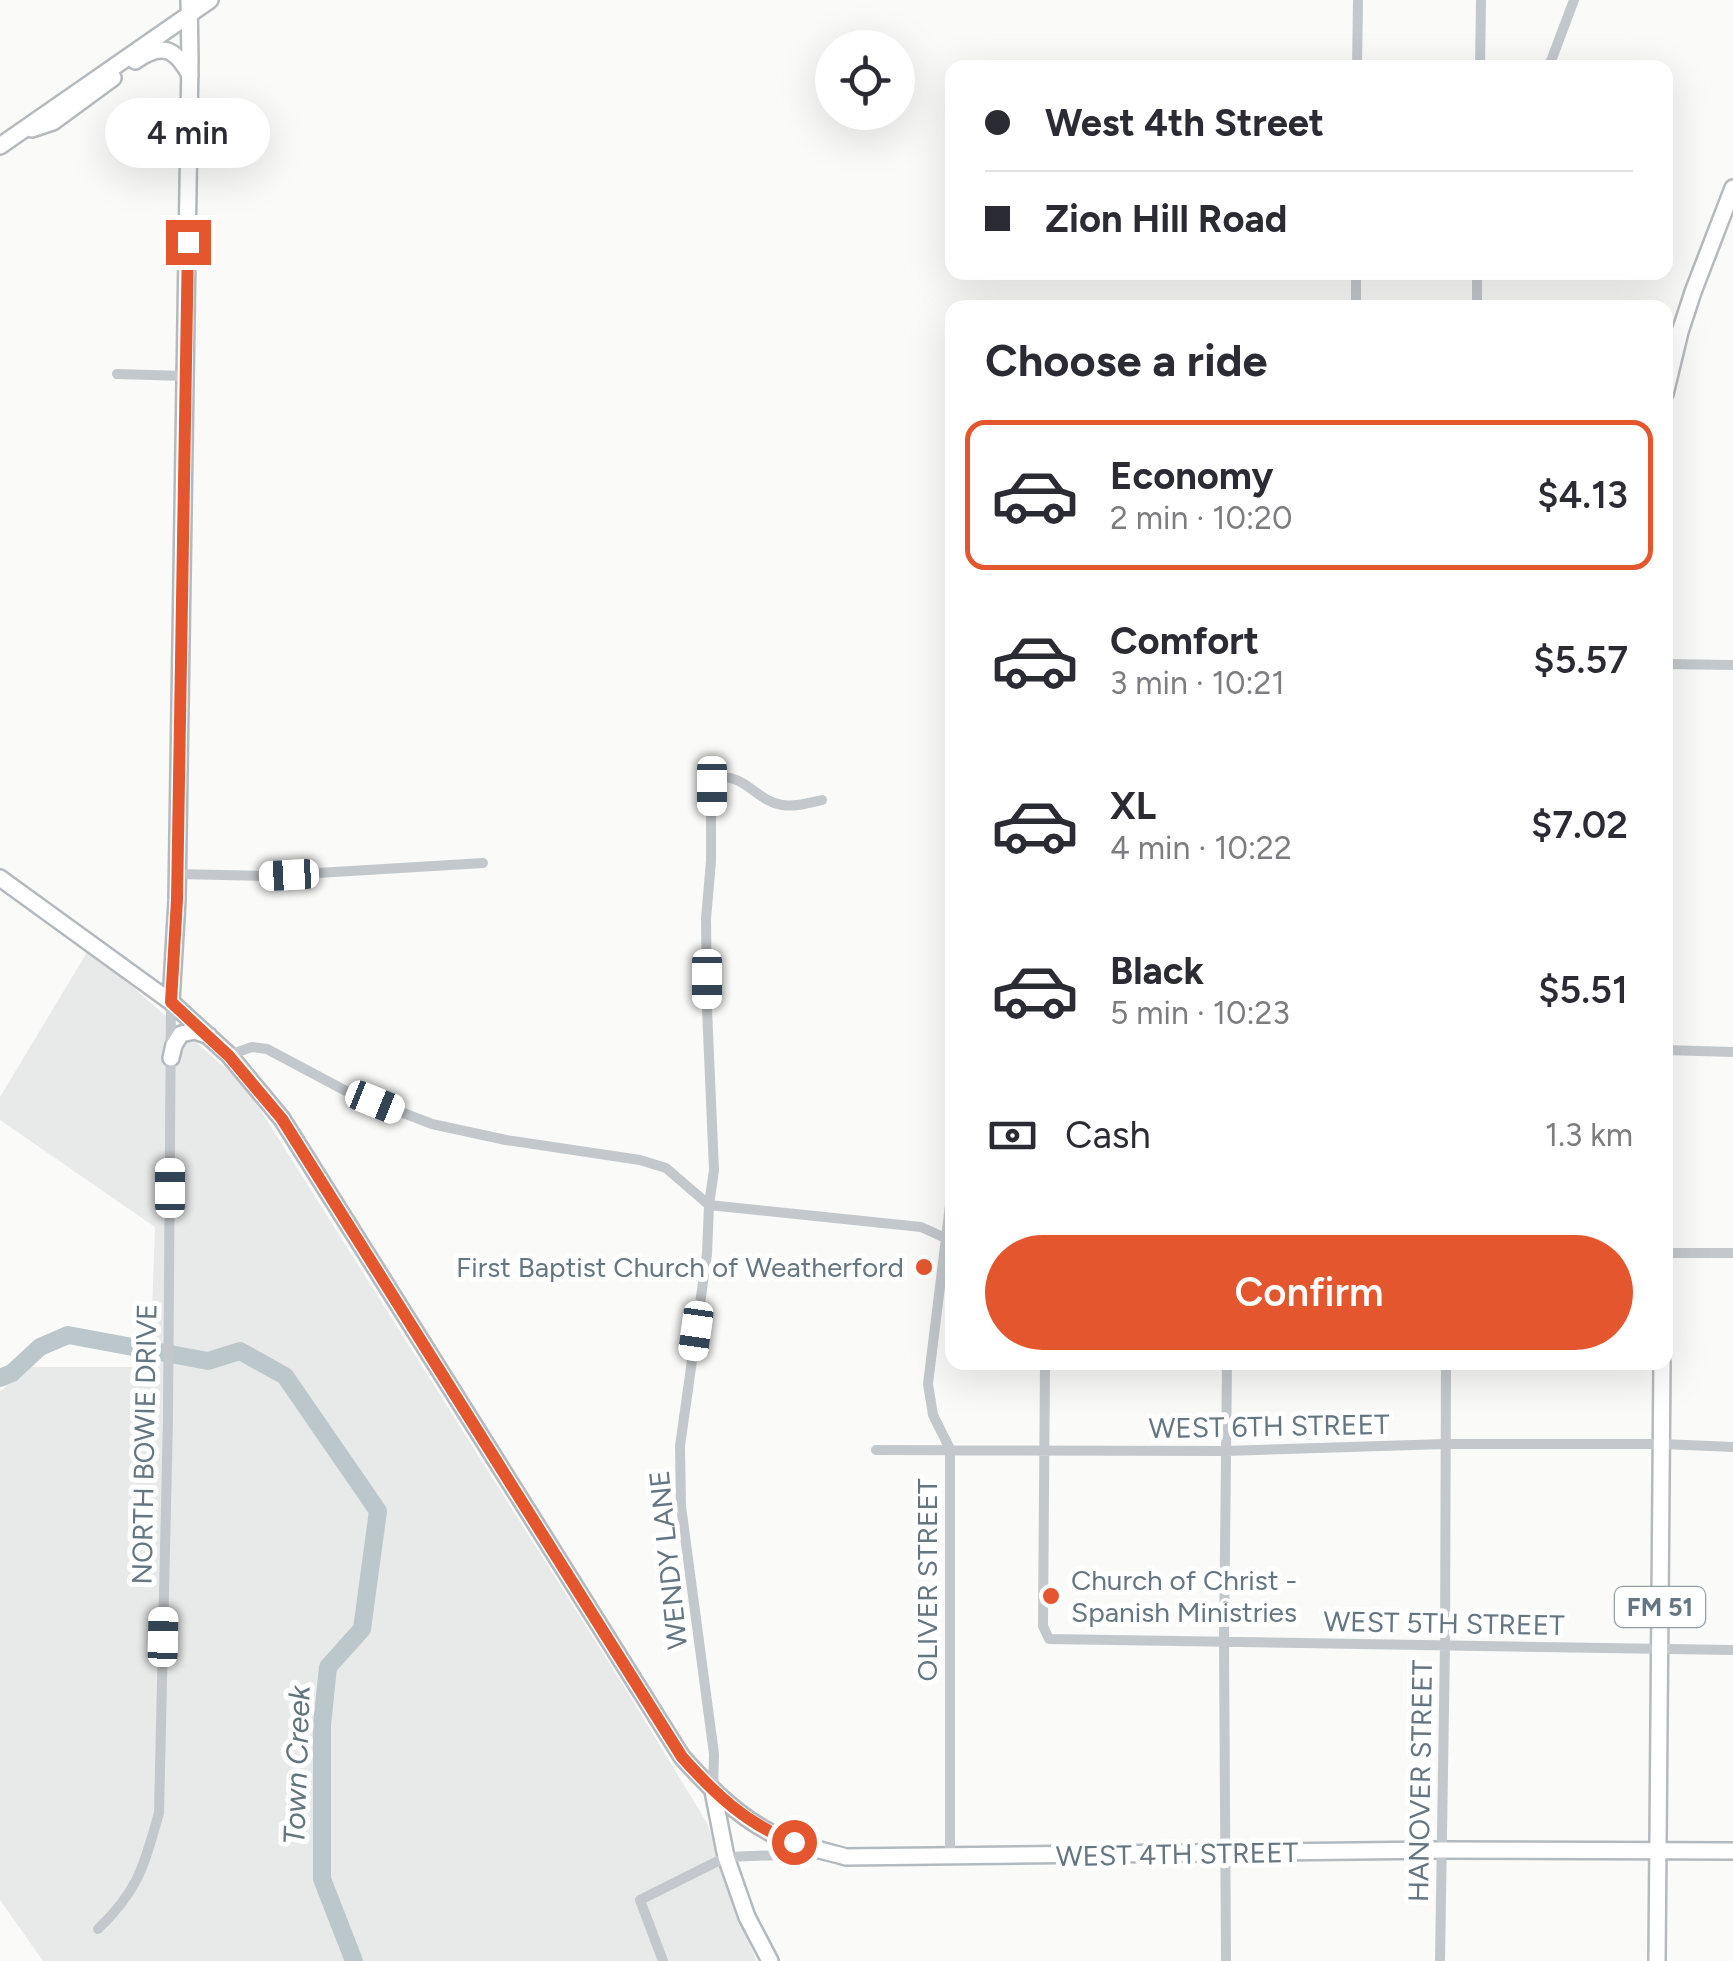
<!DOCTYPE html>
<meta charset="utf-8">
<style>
:root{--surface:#fff;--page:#f7f7f7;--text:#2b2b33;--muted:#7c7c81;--line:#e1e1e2;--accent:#e4572e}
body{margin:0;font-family:Figtree,sans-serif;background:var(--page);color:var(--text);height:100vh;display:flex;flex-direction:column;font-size:38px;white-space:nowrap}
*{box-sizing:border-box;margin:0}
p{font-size:32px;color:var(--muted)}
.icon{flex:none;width:55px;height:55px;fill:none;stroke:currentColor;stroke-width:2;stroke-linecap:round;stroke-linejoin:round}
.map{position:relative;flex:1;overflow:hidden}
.side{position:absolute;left:945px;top:300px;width:728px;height:1070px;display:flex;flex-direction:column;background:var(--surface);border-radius:20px;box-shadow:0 10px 40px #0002}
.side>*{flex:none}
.hud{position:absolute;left:945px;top:60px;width:728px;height:220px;border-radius:20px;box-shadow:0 10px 40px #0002;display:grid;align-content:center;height:220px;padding:0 40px;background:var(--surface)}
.buttons{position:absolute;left:815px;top:30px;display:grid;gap:20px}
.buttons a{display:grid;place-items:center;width:100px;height:100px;border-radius:50%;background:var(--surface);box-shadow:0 10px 40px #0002;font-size:50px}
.end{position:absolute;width:45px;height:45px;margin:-22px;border:12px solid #e4572e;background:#fff;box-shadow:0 0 0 5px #fff}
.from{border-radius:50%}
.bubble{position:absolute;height:70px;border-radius:35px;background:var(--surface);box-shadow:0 10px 40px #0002;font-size:32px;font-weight:600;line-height:70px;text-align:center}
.car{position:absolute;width:30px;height:60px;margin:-30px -15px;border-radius:12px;box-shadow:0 0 8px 2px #0007;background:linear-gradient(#fff 24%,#345 0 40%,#fff 0 76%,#345 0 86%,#fff 0)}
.hud b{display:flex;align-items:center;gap:35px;height:95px;font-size:38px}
.hud b+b{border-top:2px solid var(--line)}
.hud i{width:25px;height:25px;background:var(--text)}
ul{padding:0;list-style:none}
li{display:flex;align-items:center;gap:30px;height:150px;margin:0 20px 15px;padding:0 20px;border:5px solid transparent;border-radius:20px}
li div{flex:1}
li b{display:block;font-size:38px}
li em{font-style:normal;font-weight:600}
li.active{border-color:var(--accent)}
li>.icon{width:90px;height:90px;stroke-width:1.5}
h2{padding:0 40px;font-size:45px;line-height:120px}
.pay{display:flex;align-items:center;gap:25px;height:110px;padding:0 40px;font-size:38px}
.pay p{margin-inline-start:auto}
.button{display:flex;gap:20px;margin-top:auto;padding:20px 40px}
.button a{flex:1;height:115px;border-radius:60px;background:var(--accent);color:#fff;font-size:40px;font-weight:600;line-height:115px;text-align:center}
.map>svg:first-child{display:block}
</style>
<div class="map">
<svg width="1733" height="1961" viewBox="0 0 1733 1961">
<rect width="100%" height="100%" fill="#fafaf8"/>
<path fill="#e8e9e9" d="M89,949L244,1084L625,1688L707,1823L756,1961H43L0,1900V1392L26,1367H150L155,1227L0,1120V1097Z"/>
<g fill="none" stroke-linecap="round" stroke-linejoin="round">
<path stroke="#bbc7cb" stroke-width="18" d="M0,1378L12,1373L40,1347L68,1335L208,1361L240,1351L285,1376L378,1511L362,1629L328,1667L322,1725V1879L354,1961"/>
<defs>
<path id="secondary" d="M0,878L171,1002L229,1055L282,1119L682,1757C709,1787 736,1815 771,1833C794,1845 822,1850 846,1857L1441,1850L1733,1851
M171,1002L177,900L190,59L189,0
M171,1058L174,1045L181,1034L195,1031L209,1036
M713,1791L726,1857L747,1917L770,1961"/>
<path id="primary" d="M135,61C162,42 175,48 190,75
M32,129L53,122L113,78
M0,146L210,0
M1665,394L1680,332L1693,292L1733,188
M1657,1961L1662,1362"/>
</defs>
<use href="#secondary" stroke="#b3babf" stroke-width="20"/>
<use href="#primary" stroke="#b5babe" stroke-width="20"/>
<path stroke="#c3c8cc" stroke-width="10" d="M1357,68L1358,0
M1480,68L1481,0
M1546,68L1551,61L1574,0
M1356,308V272
M1477,308V272
M117,374L185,376
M1665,664L1733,665
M177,874L268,876L483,863
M1665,1050L1733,1052
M229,1055L252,1047L267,1049L346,1091L432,1124L506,1140L640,1160L666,1168L709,1205L921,1227L952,1241
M1665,1253H1733
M1045,1362L1043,1626L1049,1639L1733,1650
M876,1450L1225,1451L1445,1444H1662L1733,1447
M713,1791L714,1754L681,1506L680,1446L707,1254L709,1205L714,1170L707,1009L706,919L711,861V786L716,778C744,772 756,801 782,805C795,807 809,803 822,800
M950,1856V1449L933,1415L928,1384L952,1189
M98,1929C139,1890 144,1865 159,1813L168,1418L171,1003
M663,1961L640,1900L726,1857L781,1855L808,1850
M1226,1961L1224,1644L1227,1362
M1440,1961L1445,1644L1446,1362"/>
<use href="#secondary" stroke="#fff" stroke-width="15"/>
<use href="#primary" stroke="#fff" stroke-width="15"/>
</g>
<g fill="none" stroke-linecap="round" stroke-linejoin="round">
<path stroke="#e4572e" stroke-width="12" d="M188,242L177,900L171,1002L229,1056L282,1119L682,1757C714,1793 747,1825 794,1842"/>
</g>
<g fill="#e4572e" stroke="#fff" stroke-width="4">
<circle cx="924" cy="1267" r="10"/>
<circle cx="1051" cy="1596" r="10"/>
</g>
<g text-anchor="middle" stroke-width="10" stroke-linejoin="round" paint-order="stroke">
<rect fill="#fff" stroke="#939fa8" stroke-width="2.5" x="1615" y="1587" width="90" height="40" rx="8"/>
<g font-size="25" font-weight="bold" fill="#657683">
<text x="1660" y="1616">FM 51</text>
</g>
<g font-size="28" fill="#657683" stroke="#fff" text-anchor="end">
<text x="904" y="1277">First Baptist Church of Weatherford</text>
<text x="1071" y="1590" text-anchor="start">Church of Christ -<tspan x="1071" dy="32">Spanish Ministries</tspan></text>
</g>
<g font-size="28" fill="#657683" stroke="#fff">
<text transform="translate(1269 1426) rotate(-1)" y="10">WEST 6TH STREET</text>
<text transform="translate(144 1444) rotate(-89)" y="10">NORTH BOWIE DRIVE</text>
<text transform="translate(668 1560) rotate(-96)" y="10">WENDY LANE</text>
<text transform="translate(927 1580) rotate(-90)" y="10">OLIVER STREET</text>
<text transform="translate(1444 1623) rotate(1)" y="10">WEST 5TH STREET</text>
<text transform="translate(1420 1781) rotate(-89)" y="10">HANOVER STREET</text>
<text transform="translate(1177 1854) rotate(-1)" y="10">WEST 4TH STREET</text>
</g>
<g font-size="30" font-style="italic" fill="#60757c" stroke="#fff">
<text transform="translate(297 1765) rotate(-88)" y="10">Town Creek</text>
</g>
</g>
</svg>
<div class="buttons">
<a><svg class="icon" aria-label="locate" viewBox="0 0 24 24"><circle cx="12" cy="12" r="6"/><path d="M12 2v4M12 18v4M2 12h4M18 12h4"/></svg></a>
</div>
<i class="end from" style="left:794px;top:1842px"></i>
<i class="end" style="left:188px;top:242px"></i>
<div class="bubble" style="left:105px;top:98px;width:165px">4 min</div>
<i class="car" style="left:712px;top:786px;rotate:180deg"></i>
<i class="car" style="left:289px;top:875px;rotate:267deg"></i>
<i class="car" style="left:707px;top:979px;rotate:180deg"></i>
<i class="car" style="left:375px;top:1102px;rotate:112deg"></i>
<i class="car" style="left:170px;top:1188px;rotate:0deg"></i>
<i class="car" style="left:696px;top:1331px;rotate:188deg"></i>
<i class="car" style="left:163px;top:1637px;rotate:1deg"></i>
<div class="hud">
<b><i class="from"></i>West 4th Street</b>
<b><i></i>Zion Hill Road</b>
</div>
<section class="side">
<h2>Choose a ride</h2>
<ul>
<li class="active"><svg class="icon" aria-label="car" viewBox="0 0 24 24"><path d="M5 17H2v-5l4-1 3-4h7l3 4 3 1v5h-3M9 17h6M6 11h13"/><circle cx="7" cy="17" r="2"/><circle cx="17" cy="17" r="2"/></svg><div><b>Economy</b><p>2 min · 10:20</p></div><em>$4.13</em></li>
<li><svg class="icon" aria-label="car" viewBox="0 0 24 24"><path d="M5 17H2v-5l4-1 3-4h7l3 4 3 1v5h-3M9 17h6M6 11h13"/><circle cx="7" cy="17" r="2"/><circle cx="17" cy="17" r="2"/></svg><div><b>Comfort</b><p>3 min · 10:21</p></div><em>$5.57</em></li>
<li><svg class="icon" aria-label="car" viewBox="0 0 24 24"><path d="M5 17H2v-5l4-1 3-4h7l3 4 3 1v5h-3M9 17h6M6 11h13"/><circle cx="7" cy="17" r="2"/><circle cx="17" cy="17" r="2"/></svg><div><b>XL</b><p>4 min · 10:22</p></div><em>$7.02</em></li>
<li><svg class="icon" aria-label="car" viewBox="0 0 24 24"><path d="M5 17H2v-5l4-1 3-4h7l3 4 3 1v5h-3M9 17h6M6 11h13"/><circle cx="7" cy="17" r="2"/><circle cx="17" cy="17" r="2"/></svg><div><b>Black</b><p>5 min · 10:23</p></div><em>$5.51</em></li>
</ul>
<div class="pay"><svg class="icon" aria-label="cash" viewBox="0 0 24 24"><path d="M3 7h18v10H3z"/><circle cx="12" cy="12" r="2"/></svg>Cash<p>1.3 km</p></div>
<div class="button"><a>Confirm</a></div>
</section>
</div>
